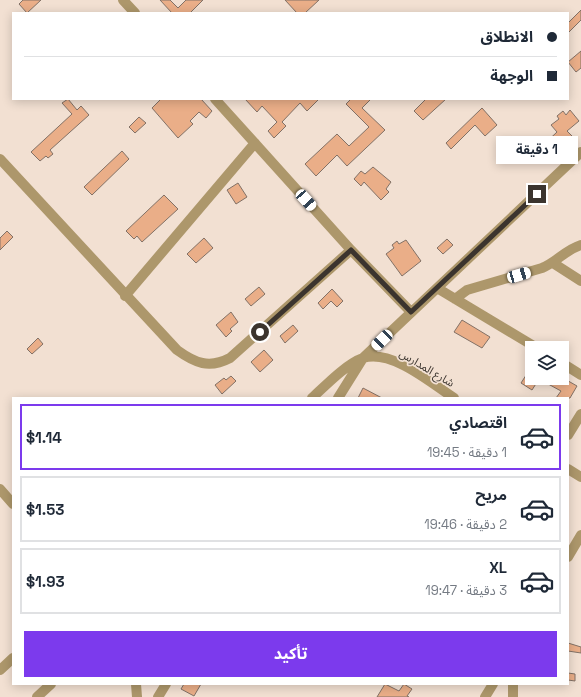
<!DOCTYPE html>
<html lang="ar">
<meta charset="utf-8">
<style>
:root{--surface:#fff;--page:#f2f2f3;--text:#1f2937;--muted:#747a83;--line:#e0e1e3;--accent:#7c3aed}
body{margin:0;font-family:"Space Grotesk","Noto Sans Arabic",sans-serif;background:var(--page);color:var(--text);direction:rtl;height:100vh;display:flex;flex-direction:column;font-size:15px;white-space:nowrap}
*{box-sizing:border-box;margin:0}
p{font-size:13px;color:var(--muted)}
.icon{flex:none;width:22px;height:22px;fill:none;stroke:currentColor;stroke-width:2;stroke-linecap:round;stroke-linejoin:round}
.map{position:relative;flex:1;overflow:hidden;direction:ltr}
.details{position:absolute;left:12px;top:397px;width:557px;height:288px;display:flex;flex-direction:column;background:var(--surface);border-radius:0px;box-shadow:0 2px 10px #0003;direction:rtl}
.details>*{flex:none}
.guide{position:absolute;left:12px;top:12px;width:557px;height:88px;border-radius:0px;box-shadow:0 2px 10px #0003;direction:rtl;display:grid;align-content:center;height:88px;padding:0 12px;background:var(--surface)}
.tools{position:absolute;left:525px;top:341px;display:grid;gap:8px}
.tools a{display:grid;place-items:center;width:44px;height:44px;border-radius:0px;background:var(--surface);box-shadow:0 2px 10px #0003;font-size:20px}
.end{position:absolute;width:18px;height:18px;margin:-9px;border:5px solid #3b342e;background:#fff;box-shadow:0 0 0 2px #fff}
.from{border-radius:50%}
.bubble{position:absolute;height:28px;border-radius:0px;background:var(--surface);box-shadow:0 2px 10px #0003;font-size:13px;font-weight:700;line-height:28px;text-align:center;direction:rtl}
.car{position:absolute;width:12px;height:24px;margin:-12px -6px;border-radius:5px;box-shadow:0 0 3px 1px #0007;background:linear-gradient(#fff 24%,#345 0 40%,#fff 0 76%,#345 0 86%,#fff 0)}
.guide b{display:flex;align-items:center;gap:14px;height:38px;font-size:15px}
.guide b+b{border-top:1px solid var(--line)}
.guide i{width:10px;height:10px;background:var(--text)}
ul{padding:7px 0 0;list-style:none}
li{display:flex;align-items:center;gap:12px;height:66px;margin:0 8px 6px;padding:0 4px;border:2px solid var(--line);border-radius:0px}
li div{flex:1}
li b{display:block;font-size:15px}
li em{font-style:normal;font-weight:700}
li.active{border-color:var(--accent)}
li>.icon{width:36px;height:36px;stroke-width:1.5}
.action{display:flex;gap:8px;margin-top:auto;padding:8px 12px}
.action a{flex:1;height:46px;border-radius:0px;background:var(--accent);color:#fff;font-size:16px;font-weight:700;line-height:46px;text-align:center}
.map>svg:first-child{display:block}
</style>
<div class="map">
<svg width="581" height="697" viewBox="0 0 581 697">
<rect width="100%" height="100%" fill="#f2e0d2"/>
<path fill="#eaae88" stroke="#827166" d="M23,0H41L27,13L19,4Z
M160,0H170L178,8L186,0H203L190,13H172Z
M285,0H319L305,13H297Z
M581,10V20L568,33V23Z
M581,51V68L576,72L568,62Z
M68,99L77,110L81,106L89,115L50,150L53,154L48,158L46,156L40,161L31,152L72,114L62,103Z
M161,99H201L212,111L206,118L199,112L190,121L193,124L178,138L152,108Z
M245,99H319L307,111L300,103L282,122L286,126L274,138L268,131L277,122L262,106L257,112Z
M351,99H371L362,108L385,130L347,166L337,155L316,176L305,164L337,134L349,146L369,127L346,104Z
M426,99H446L423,120L414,111Z
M482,108L497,125L485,136L475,125L451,149L446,143Z
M570,110L579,121L567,131L573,137L564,145L559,139L545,152L541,147L557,132L551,125L559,119L557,116L563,111L566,115Z
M139,117L146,123L135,133L129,127Z
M122,151L129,159L92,195L84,187Z
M373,167L391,182L386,189L389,192L381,200L364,182L361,186L354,179L361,171L365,174Z
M238,183L247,197L236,204L227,190Z
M164,195L178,209L142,242L137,236L134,239L126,231Z
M7,231L13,237L0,250V238Z
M204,238L213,248L196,263L187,254Z
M447,239L453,245L443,254L437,248Z
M406,240L421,261L402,276L386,254L394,248L392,245L397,241L399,244Z
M259,287L265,294L251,306L245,299Z
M332,289L343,301L337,307L331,301L323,309L318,303Z
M231,312L238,322L230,329L232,331L226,337L216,325Z
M462,320L490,337L482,348L454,332Z
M293,325L298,331L285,343L280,336Z
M38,338L43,344L32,354L27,349Z
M264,350L273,360L260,372L251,362Z
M532,366V378H563L577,386L570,398H556L561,391L539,379L532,390L521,383Z
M231,376L236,381L222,394L215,385L224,378L226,380Z
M363,388L382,398H358Z
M568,643L581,647V653L568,651Z
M568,673L575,674V681L568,680Z
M184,684H201L194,696L181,689Z
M385,684L399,691L404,684L412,689L407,696L409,697H377Z"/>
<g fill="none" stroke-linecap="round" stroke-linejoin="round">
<path stroke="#ad976b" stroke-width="10" d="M123,0L135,13
M215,99L351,250L411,312
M0,159L177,350C195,363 209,369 230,358L351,250
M553,263L581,281
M437,288L537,348
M125,296L255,143
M455,299L467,290L542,268C557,262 565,250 581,245
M562,363L581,375
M312,398C325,386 346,364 363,358C392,349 431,383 454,398
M338,398L363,358L581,152
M568,435L581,414
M568,469L581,477
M0,489L13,504
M568,557L581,535
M0,670L13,658
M136,684L137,697
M513,684V697
M37,697L51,684
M158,697L166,684
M485,697L493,684"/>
</g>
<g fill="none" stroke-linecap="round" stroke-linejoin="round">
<path stroke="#3b342e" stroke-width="5" d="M260,332L351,250L411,312L537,194"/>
</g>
<g text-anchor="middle" stroke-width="3.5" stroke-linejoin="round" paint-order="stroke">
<g font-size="11" fill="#3b342e" stroke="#f2e0d2">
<text transform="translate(427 368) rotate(31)" y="4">شارع المدارس</text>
</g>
</g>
</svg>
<div class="tools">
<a><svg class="icon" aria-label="layers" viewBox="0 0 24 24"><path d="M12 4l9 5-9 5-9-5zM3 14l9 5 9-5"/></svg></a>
</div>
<i class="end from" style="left:260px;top:332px"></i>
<i class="end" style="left:537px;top:194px"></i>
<div class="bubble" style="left:496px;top:136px;width:82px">1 دقيقة</div>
<i class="car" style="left:306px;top:200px;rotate:138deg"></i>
<i class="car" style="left:519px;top:275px;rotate:74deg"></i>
<i class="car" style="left:382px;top:340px;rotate:226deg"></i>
<div class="guide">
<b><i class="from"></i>الانطلاق</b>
<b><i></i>الوجهة</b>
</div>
<section class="details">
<ul>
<li class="active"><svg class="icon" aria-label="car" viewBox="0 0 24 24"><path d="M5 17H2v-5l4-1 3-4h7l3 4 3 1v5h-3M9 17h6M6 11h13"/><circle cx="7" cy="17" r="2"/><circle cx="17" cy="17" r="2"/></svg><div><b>اقتصادي</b><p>1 دقيقة · 19:45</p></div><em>$1.14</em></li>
<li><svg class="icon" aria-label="car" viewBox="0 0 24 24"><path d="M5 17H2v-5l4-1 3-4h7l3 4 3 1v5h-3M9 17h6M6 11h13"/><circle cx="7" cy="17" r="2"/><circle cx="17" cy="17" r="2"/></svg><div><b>مريح</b><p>2 دقيقة · 19:46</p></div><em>$1.53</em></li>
<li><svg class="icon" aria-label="car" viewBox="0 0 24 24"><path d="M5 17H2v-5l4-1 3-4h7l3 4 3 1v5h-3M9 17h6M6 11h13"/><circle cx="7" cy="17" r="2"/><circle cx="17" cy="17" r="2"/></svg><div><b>XL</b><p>3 دقيقة · 19:47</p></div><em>$1.93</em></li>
</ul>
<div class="action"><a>تأكيد</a></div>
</section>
</div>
